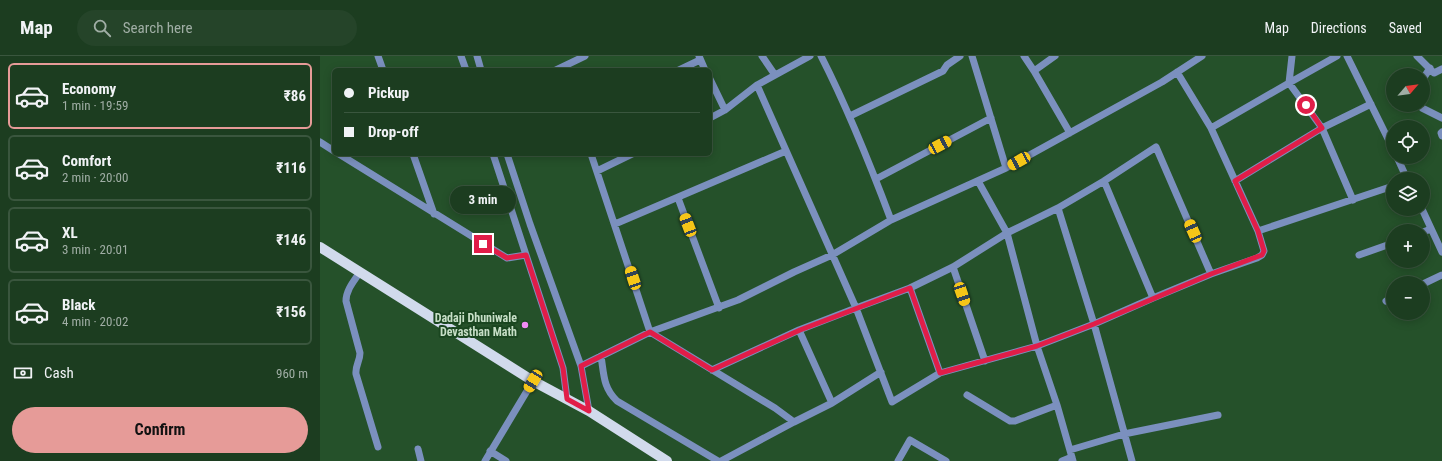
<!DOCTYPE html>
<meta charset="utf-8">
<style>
:root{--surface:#1c3d20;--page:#254429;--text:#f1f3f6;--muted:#a0aea5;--line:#3a563e;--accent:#e69b98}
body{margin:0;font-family:"Roboto Condensed",sans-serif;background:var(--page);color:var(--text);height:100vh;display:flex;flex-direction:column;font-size:15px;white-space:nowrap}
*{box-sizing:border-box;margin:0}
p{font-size:13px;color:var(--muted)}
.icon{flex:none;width:22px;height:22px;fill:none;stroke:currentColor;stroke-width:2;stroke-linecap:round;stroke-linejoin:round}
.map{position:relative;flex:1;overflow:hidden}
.details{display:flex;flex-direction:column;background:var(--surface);width:320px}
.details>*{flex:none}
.hud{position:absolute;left:12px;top:12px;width:380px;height:88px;border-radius:6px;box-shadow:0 2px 10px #0003,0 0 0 1px var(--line);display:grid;align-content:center;height:88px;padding:0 12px;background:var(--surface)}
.needle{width:26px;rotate:62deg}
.controls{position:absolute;left:1066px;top:12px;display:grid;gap:8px}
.controls a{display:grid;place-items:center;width:44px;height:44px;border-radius:50%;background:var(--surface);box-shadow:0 2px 10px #0003,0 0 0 1px var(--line);font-size:20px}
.end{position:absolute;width:18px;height:18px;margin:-9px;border:5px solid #e11d48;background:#fff;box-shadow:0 0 0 2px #fff}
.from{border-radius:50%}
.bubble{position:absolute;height:28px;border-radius:14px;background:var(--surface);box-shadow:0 2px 10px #0003,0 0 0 1px var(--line);font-size:13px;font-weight:700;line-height:28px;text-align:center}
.car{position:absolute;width:12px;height:24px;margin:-12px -6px;border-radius:5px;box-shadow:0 0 3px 1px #0007;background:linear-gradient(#f5c518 24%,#345 0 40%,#f5c518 0 76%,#345 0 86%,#f5c518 0)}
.hud b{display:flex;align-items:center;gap:14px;height:38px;font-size:15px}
.hud b+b{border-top:1px solid var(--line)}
.hud i{width:10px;height:10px;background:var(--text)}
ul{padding:7px 0 0;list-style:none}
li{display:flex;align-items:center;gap:12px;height:66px;margin:0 8px 6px;padding:0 4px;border:2px solid var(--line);border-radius:6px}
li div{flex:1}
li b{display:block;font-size:15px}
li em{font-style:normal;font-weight:700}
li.current{border-color:var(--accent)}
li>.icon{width:36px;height:36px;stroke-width:1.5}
.pay{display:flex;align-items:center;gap:10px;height:44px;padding:0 12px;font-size:15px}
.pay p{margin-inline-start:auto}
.primary-button{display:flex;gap:8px;margin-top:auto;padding:8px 12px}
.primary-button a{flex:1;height:46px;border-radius:24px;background:var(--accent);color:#111;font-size:16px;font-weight:700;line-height:46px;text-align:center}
header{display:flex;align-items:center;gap:24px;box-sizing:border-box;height:56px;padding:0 20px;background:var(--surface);border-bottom:1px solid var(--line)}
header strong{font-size:19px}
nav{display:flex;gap:22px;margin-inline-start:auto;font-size:14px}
.search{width:280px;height:36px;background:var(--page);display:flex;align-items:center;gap:10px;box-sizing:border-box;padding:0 14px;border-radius:22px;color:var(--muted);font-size:15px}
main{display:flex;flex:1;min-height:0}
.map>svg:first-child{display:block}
</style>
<header>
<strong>Map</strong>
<div class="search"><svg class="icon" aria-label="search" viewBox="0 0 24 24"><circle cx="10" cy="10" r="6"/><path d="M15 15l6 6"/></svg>Search here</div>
<nav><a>Map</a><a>Directions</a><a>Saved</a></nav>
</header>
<main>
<section class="details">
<ul>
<li class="current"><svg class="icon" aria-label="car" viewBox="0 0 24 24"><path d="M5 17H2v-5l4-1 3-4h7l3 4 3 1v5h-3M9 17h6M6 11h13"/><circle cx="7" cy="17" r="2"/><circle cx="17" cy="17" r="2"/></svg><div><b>Economy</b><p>1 min · 19:59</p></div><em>₹86</em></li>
<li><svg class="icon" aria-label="car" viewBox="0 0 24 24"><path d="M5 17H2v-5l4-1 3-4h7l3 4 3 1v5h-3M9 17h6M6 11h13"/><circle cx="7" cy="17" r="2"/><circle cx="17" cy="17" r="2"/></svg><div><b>Comfort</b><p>2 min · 20:00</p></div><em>₹116</em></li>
<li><svg class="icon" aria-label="car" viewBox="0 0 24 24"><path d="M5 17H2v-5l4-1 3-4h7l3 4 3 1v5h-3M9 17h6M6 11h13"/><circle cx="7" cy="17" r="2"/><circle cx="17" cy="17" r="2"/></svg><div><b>XL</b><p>3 min · 20:01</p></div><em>₹146</em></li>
<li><svg class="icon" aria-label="car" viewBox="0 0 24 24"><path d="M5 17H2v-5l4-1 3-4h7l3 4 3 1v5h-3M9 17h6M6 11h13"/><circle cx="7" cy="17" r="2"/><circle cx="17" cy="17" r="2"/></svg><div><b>Black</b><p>4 min · 20:02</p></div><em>₹156</em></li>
</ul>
<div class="pay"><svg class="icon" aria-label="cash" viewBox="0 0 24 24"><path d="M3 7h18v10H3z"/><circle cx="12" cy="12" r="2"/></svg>Cash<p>960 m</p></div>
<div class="primary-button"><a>Confirm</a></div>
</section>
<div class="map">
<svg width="1122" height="405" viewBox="0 0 1122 405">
<rect width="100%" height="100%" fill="#25512a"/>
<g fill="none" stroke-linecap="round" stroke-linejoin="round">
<path stroke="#7b90be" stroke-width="7" d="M58,0L63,14
M141,0L146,14
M157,0L161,14
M379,0L385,14
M442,0L455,19
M704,0L714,15L735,0
M1027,0L1073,93
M1097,0L1114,17L1122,13
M236,14L265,0
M359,14L380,4
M714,15L750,77
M857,16L891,72L938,175L944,195L942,199L937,202L891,218
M390,23L405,54L437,29L490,0
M1103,23L1110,12
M1101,49L1102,52L1122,62
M530,60L623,15L627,9L640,0
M390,62L405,54
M891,72L969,27L972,0
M1122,76L1121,77L1122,80
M0,86L14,95
M19,98L187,202L206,199
M93,98L114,158
M173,98L243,312L247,343
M187,98L210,168L261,310L269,355
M271,98L330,276L455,352L474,366L512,347L479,274L536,252L437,29
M1077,101L1087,123
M686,112L842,26L882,0
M277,115L312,98
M556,123L671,62
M658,125L687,177L717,290L737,349L753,405
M915,125L1002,72L969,27L1017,0
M358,142L399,252
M1033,144L1002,72L1051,48
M1102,153L1122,196
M571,164L686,112L652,0
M295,168L466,95
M938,175L1073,130
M1103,176L1111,173
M1039,199L1073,187
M633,211L665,305
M40,216C34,225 26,234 26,245L40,297C40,305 35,310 36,318L58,391
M1103,228L1122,219
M590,232L536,252L572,346L620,317L717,290L774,268L833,242L784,125
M1066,245L1073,241
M281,300C284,318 283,332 297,345L398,405
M261,310L330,276L418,244L474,216L512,199L571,164C550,108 528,53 501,0
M392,314L479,274
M620,317L590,232L633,211L687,177L738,152
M647,339L690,365H695L737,349
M512,347L561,316
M98,393L101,405
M750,394L804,378L898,359
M170,395L186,405
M165,405L213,325
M401,405L474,366
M578,405L590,384L626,405
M742,405L752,401
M812,405L774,268L738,152L784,125L836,91L891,218L833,242"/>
<path stroke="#d1daec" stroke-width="10" d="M0,191L213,325L269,355L347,405"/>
</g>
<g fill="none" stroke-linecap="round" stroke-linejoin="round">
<path stroke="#e11d48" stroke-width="5" d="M163,188L187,202L206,199L243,312L247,343L269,355L261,310L330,276L392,314L480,274L590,232L620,317L717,290L774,268L891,218L942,199L944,195L938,175L915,125L1002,72L986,49"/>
</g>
<circle fill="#f18af4" stroke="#1a4620" stroke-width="1.5" cx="205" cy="269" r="4"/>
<g text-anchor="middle" stroke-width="4" stroke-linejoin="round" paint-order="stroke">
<g font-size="12" font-weight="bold" fill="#c7dfc7" stroke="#1a4620" text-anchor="end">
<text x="197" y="266">Dadaji Dhuniwale<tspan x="197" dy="14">Devasthan Math</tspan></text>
</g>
</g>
</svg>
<div class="controls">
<a><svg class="needle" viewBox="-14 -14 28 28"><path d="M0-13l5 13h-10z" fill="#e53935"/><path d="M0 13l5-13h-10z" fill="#a0aea5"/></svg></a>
<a><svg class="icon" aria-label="locate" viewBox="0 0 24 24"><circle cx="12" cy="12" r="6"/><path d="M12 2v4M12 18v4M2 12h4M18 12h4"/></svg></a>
<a><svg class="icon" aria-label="layers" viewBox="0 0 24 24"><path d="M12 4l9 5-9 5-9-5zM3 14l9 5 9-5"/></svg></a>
<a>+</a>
<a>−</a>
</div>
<i class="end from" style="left:986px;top:49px"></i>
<i class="end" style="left:163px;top:188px"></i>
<div class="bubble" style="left:130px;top:130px;width:66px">3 min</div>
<i class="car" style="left:620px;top:89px;rotate:62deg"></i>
<i class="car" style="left:699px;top:105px;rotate:241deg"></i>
<i class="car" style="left:368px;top:169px;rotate:339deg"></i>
<i class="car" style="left:873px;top:175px;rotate:336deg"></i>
<i class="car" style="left:313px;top:222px;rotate:342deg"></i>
<i class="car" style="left:642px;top:238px;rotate:161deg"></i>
<i class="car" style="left:213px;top:325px;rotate:211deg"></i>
<div class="hud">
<b><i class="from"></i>Pickup</b>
<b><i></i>Drop-off</b>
</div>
</div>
</main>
